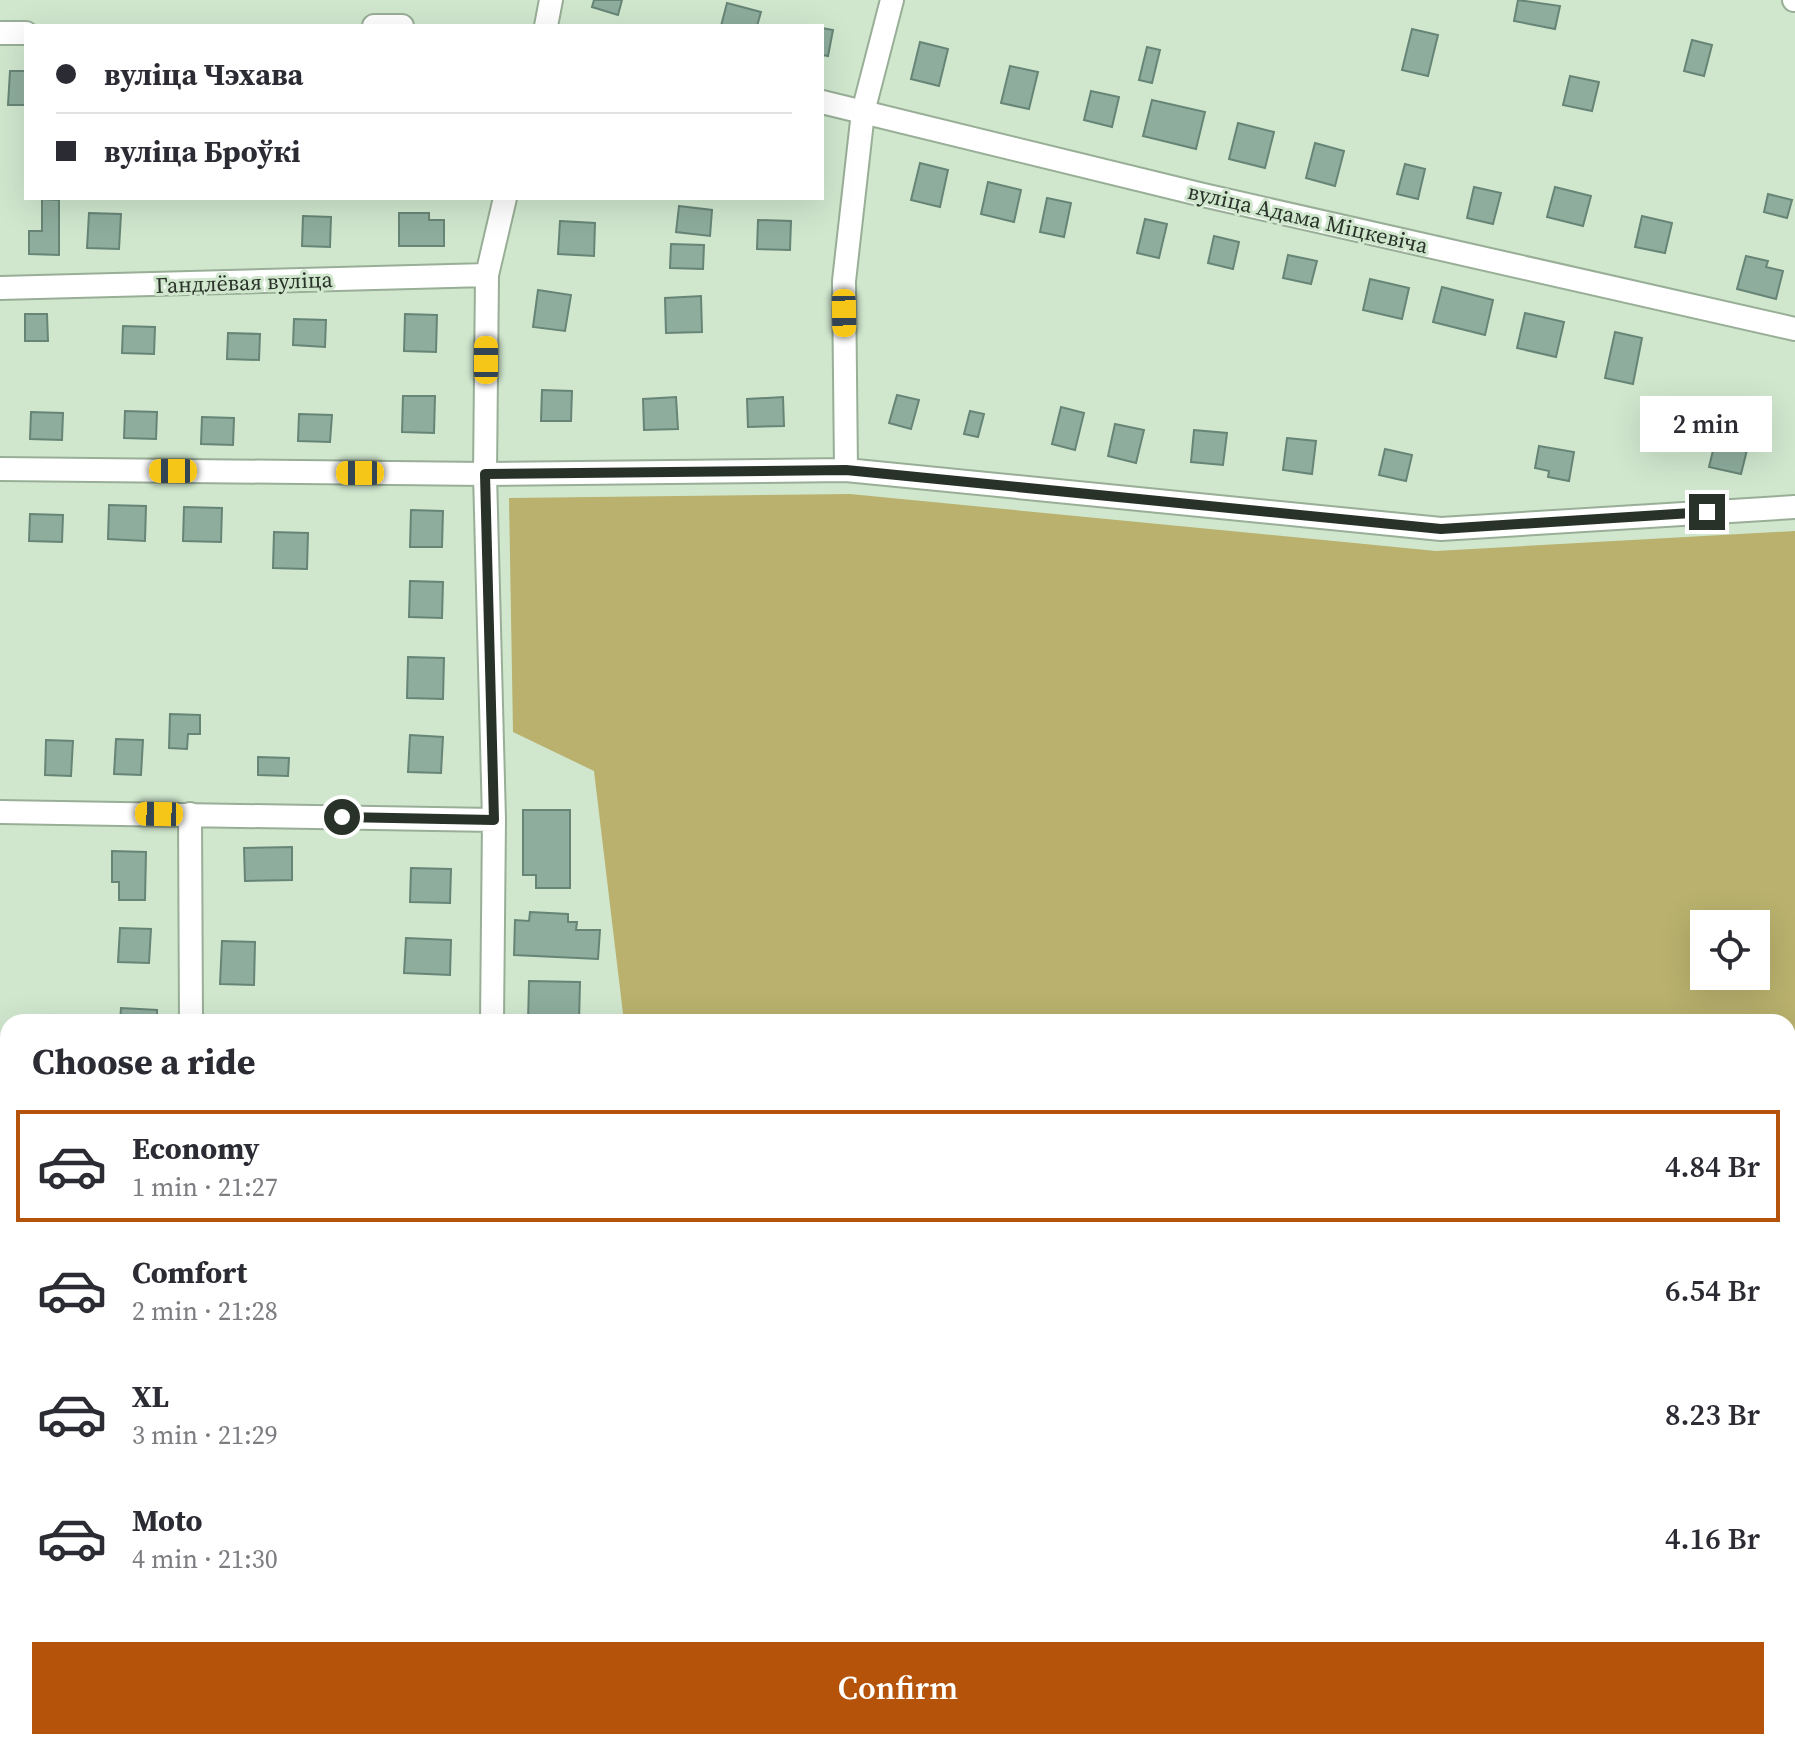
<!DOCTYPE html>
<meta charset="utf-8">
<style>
:root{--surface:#fff;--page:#f7f7f7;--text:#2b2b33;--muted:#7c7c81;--line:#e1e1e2;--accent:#b45309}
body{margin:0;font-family:"Source Serif 4",serif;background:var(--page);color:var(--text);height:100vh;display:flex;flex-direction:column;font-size:30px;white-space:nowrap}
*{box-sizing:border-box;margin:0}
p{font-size:26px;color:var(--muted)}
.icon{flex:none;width:44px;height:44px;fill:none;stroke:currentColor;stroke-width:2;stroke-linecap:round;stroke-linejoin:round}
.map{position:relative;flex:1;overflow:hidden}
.details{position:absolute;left:0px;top:1014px;width:1796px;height:736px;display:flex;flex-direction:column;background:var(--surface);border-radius:24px 24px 0 0;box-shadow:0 8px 32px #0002}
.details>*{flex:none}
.hud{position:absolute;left:24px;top:24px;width:800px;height:176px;border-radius:0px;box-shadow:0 8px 32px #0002;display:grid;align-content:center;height:176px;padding:0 32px;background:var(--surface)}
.controls{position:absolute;left:1690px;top:910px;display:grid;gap:16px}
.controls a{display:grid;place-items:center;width:80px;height:80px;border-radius:0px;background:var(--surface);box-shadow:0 8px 32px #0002;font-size:40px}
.end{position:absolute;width:36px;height:36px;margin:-18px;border:10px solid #293228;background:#fff;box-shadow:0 0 0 4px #fff}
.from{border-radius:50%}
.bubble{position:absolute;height:56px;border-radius:0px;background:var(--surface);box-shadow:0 8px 32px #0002;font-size:26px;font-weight:600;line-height:56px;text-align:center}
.car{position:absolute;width:24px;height:48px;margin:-24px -12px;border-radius:10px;box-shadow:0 0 6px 2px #0007;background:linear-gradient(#f5c518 24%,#345 0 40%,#f5c518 0 76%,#345 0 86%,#f5c518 0)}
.hud b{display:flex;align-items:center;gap:28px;height:76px;font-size:30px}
.hud b+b{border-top:2px solid var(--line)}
.hud i{width:20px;height:20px;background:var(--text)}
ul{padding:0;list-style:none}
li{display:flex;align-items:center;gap:24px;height:112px;margin:0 16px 12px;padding:0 16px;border:4px solid transparent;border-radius:0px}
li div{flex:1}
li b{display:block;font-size:30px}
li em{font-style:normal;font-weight:600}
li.active{border-color:var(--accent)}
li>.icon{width:72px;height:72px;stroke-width:1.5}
h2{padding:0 32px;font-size:36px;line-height:96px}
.button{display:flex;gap:16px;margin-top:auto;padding:16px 32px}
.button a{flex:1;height:92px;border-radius:0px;background:var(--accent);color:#fff;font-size:32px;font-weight:600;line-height:92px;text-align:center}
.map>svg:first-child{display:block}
</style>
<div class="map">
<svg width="1795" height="1750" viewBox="0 0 1795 1750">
<rect width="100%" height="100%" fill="#d0e7ce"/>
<path fill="#b9b16d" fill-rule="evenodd" d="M850,494L1436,551L1795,531V1750H856L853,1742H1788V1022H624L594,771L513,732L509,498ZM1704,924H1756V976H1704Z"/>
<path fill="#8ead9d" stroke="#678576" stroke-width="2" d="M594,0H622L618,15L592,7Z
M1518,0L1560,6L1555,29L1514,21Z
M727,3L761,12L757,26H721Z
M822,28L833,30L828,56L822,55Z
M1412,29L1438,35L1428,76L1402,70Z
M1692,40L1712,45L1704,76L1684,71Z
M920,42L948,49L939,86L911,79Z
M1147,47L1160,50L1152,83L1139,80Z
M1010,66L1038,72L1029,109L1001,103Z
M10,71H26V105H8Z
M1570,76L1599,82L1592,111L1563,105Z
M1091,91L1119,97L1112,127L1084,120Z
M1152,100L1205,112L1196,149L1143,136Z
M1238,123L1274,132L1265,168L1229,159Z
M1315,143L1344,151L1335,186L1306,178Z
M920,163L948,170L940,207L911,200Z
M1405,164L1425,169L1418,199L1397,194Z
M988,182L1021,190L1014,222L981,214Z
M1474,187L1501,193L1493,224L1467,218Z
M1555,187L1591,196L1583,226L1547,217Z
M1768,194L1792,200L1787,218L1764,212Z
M1047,198L1071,203L1064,237L1040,232Z
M42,199L59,200V255L29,254V231H42Z
M679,206L712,210L710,236L676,232Z
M89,213L121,214L119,249L87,248Z
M399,213H429V220H444V246H399Z
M303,216L331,217L330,247L302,246Z
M1642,216L1672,223L1665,253L1635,247Z
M1145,219L1167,224L1159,258L1137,253Z
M758,220L791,221L790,250L757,249Z
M560,221L595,223L594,256L558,254Z
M1214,236L1239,242L1233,269L1208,263Z
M671,244L704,245L703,269L670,268Z
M1288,255L1317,261L1311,284L1283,278Z
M1746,256L1768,261L1766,267L1783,271L1776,299L1737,289Z
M1370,279L1409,288L1402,319L1363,310Z
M1442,287L1493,300L1485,335L1433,322Z
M538,290L571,295L565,331L533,327Z
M701,296L702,332L666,333L665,298Z
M1525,313L1564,322L1556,357L1517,348Z
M25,314H47L48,341H25Z
M405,314L437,315L436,352L404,351Z
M294,319L326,320L325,347L293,345Z
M123,326L155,327L154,354L122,353Z
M1615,332L1642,338L1633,384L1605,378Z
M228,333L260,334L259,360L227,359Z
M542,390L572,391L571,421H541Z
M897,395L919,400L911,429L889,423Z
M403,396H435L434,433L402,432Z
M676,397L678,429L644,430L643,399Z
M783,397L784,426L748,427L747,399Z
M1061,407L1084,413L1075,450L1052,444Z
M125,411L157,412L156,439L124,438Z
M970,411L984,414L978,437L964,434Z
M31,412L63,413L62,440L30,439Z
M299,414L332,415L330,442L298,441Z
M202,417L234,418L233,445L201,444Z
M1115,424L1144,430L1136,463L1108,456Z
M1194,430L1227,433L1223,465L1191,462Z
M1717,434L1749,442L1741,474L1709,467Z
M1287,438L1316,441L1312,474L1283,470Z
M1539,446L1574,452L1569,481L1548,477L1549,471L1535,468Z
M1385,449L1412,455L1406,481L1379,475Z
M109,505L146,506L145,541L108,539Z
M184,507L222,508L221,542L183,541Z
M411,510L443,511L442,547H410Z
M30,514L63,515L62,542L29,541Z
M274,532L308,533L307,569L273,568Z
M410,581L443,582L442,618L409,617Z
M408,657L444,658L443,699L407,698Z
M170,714L200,715V734H188L187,749L169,748Z
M410,735L443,737L441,773L408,772Z
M116,739L143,740L141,775L114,774Z
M46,740L73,741L71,776L45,775Z
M258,757L289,758L288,776L258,775Z
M523,810H570V888H536V875H523Z
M292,847V880L245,881L244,848Z
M112,851L146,852L145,900H119V882H112Z
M411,868L451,869L450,903L410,902Z
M530,912L568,914V922H577L576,930H600L598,959L514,955L515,920L529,921Z
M120,928L151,929L149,963L118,962Z
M406,938L451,940L450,975L404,973Z
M222,941L255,942L254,985L220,984Z
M529,981L580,982L579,1022H528Z
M121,1008L157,1010V1022H120Z
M581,1742H635L638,1750H584Z"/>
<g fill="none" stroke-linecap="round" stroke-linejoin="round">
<defs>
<path id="minor" d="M1794,0H1795
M374,26H402
M546,26L551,0
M0,33H26
M822,102L1203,195L1795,329
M0,288L487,275
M0,469L485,474L846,470L1441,529L1795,507
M846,470L844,281L863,112L892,0
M0,812L494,820
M190,814L191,1022
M492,1022L494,820L485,474L487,275L505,198
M0,1706H8
M192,1742V1750
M490,1742V1750
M831,1742L834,1750"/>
</defs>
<use href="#minor" stroke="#98ae96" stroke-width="26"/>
<use href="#minor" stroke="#fff" stroke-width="22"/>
</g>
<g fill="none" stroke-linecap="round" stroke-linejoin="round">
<path stroke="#293228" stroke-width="10" d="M342,817L494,820L485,474L846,470L1441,529L1707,512"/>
</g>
<g text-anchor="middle" stroke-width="6" stroke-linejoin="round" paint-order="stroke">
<g font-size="22" fill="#293228" stroke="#d0e7ce">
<text transform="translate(1308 218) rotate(13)" y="8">вуліца Адама Міцкевіча</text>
<text transform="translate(244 282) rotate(-2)" y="8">Гандлёвая вуліца</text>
</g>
</g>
</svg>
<div class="controls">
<a><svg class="icon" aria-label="locate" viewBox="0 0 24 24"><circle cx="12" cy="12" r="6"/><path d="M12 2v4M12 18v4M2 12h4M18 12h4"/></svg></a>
</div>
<i class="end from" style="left:342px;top:817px"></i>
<i class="end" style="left:1707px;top:512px"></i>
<div class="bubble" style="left:1640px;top:396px;width:132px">2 min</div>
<i class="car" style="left:844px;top:313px;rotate:179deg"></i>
<i class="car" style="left:486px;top:360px;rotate:0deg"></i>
<i class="car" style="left:173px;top:471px;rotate:270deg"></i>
<i class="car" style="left:360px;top:473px;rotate:270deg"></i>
<i class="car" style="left:159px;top:814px;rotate:271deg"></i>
<div class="hud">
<b><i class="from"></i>вуліца Чэхава</b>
<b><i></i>вуліца Броўкі</b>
</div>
<section class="details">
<h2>Choose a ride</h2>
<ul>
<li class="active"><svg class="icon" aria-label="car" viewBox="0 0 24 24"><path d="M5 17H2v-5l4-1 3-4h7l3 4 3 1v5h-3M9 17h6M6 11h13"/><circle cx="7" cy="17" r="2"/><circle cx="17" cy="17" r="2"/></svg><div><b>Economy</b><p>1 min · 21:27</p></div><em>4.84 Br</em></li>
<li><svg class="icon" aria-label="car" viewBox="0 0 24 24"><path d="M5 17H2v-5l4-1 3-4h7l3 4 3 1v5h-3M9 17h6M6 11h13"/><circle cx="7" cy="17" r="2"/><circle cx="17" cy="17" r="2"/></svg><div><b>Comfort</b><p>2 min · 21:28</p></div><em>6.54 Br</em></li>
<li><svg class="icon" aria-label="car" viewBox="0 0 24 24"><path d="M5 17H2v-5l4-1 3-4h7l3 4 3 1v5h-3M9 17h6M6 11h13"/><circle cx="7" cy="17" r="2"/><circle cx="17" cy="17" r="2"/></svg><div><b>XL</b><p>3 min · 21:29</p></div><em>8.23 Br</em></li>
<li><svg class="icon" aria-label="car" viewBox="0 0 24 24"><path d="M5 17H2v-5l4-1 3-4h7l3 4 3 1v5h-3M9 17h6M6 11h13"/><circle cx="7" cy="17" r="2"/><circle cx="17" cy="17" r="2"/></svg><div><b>Moto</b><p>4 min · 21:30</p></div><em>4.16 Br</em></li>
</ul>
<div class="button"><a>Confirm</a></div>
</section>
</div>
